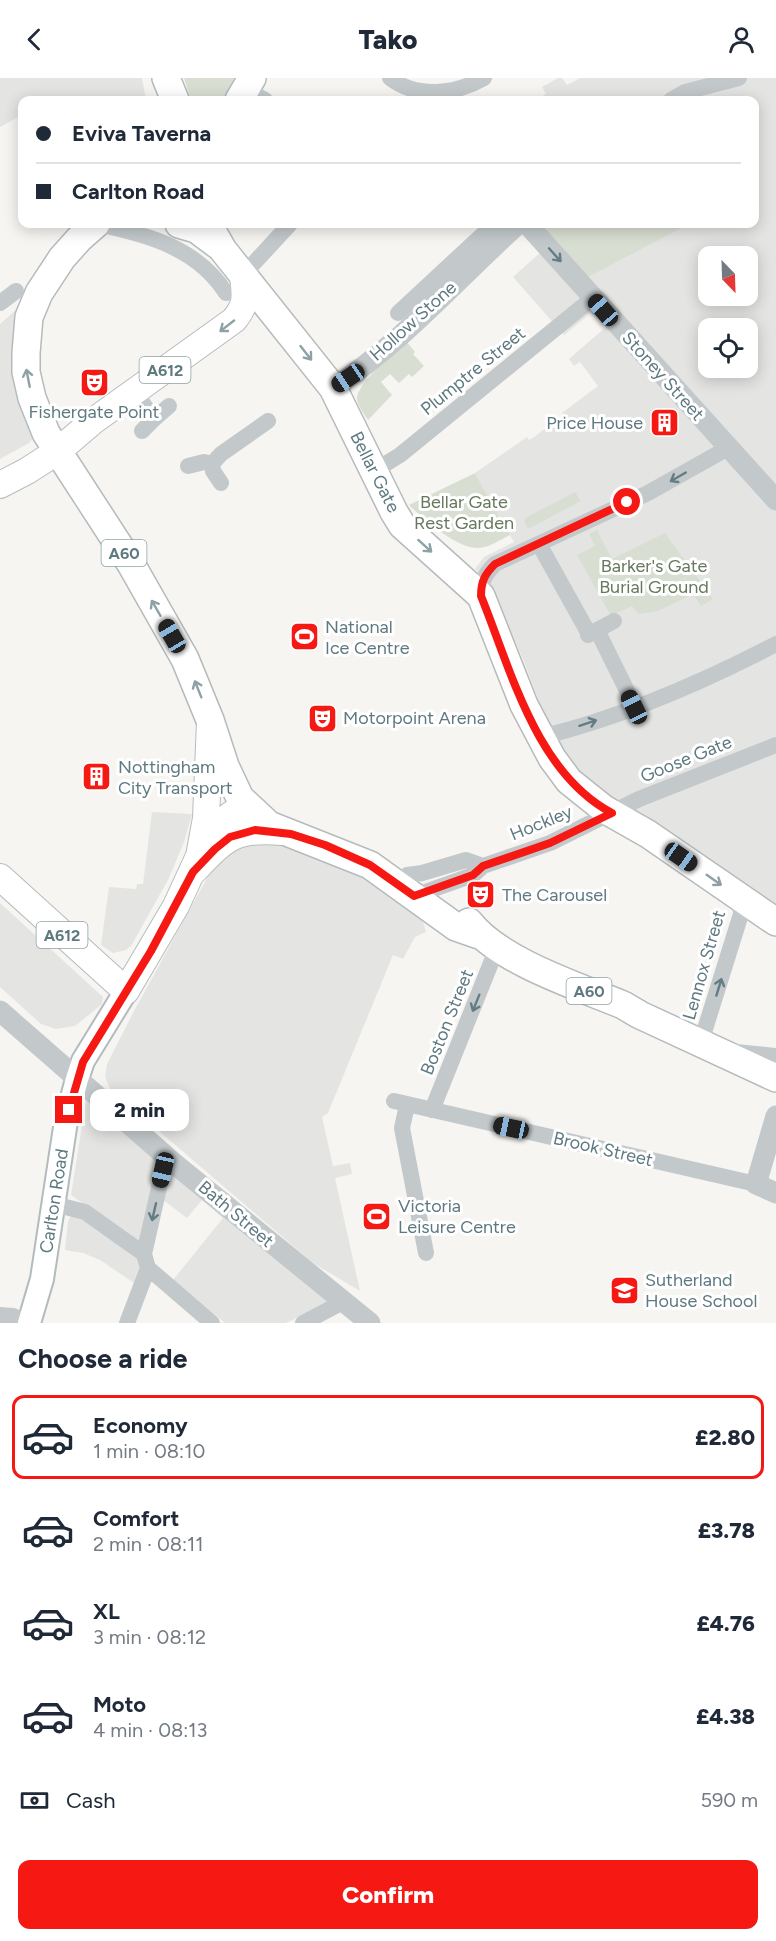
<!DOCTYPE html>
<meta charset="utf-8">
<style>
:root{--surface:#fff;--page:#f2f2f3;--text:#1f2937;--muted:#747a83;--line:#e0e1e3;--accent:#f51813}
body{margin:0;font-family:Figtree,sans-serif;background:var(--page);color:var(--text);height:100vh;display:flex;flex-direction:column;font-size:22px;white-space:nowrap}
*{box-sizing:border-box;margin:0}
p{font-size:20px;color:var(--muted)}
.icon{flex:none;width:33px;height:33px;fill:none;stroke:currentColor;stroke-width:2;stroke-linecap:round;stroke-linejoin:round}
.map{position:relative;height:1245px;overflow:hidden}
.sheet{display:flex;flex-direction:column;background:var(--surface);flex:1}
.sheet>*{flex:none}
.banner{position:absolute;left:18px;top:18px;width:741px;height:132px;border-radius:12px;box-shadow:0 3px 15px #0003;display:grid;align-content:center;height:132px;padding:0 18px;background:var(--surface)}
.needle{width:39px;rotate:157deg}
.buttons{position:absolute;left:698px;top:168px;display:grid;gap:12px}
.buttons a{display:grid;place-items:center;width:60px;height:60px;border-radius:12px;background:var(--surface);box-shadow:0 3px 15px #0003;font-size:30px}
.end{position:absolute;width:27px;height:27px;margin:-14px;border:8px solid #f51813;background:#fff;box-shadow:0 0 0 3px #fff}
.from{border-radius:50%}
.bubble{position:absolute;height:42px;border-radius:12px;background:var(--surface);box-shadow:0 3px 15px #0003;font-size:20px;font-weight:800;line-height:42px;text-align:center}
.car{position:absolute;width:18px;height:36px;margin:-18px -9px;border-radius:8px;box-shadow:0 0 4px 2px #0007;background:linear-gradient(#222 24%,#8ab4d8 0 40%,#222 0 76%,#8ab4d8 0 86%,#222 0)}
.banner b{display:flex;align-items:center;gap:21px;height:57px;font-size:22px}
.banner b+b{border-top:2px solid var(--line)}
.banner i{width:15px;height:15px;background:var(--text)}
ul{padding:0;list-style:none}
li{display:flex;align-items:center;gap:18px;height:84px;margin:0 12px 9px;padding:0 6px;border:3px solid transparent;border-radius:12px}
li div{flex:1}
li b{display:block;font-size:22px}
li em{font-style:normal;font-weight:800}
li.current{border-color:var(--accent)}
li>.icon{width:54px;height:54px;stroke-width:1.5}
h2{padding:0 18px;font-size:27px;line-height:72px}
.pay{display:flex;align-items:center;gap:15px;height:66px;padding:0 18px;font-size:22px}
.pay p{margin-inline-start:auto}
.primary-button{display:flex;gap:12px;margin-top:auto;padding:12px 18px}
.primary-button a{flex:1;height:69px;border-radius:12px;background:var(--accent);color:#fff;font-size:24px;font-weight:800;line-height:69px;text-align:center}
header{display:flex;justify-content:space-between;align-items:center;height:78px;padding:0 18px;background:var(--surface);font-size:27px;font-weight:800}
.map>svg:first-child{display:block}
</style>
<header><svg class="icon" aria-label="back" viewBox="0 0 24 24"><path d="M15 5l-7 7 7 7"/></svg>Tako<svg class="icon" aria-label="person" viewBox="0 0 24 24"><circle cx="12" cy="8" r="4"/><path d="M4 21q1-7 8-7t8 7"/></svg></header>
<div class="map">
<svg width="776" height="1245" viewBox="0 0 776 1245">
<rect width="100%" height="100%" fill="#f6f5f2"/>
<path fill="#e4e5e3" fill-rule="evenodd" d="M0,0H142L146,22H22V37L0,49Z
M558,0H562L567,7L580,0H776V832L577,696L549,651L523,581L489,503L475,491L484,479L514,464L475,395L527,359L529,362L534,359L563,337L562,335L598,308L580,284L574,288L569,281L607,248L591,235L564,257L513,199L542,173L521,152L484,146H754V22H536L546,16L542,9ZM708,178H747V218H708ZM708,250H747V290H708Z
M17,231L25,235L39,354L29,365L0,381V246Z
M152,734L192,736L184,764L168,802L131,868L126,872L113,875L101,867L109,809L136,811L137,806H143Z
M267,761L395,813L419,830L426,854L415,859L403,881L393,877L328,1035L322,1039L333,1088L350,1085L352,1096L335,1100L360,1213L313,1185L110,1011L105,998L107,986L134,933L217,782L226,773Z
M0,825L103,919L102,926L75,948L56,951L41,946L0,909Z
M86,1022L330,1224L286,1245H225L173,1202L223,1140L202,1122L187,1140L151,1113L139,1165L71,1117Z
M74,1137L79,1138L140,1183L137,1207L100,1182L83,1175L65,1172L68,1144L70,1139Z"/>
<path fill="#d9ded2" d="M184,0H244L228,22H191Z
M540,146H689L588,199Z
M406,263L415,274L413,276L424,288L412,299L409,296L399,305L390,296L381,304L392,317L368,342C364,336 358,328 357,321C356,306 395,274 406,263Z
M475,395L510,457C501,461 489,470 478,470C456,470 425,442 409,427Z
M575,414L581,423L528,451L524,443L527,439Z
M597,452L612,481L665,455L713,521L701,528L693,516L658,533L638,536L632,528L611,538L577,477L595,468L589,456Z"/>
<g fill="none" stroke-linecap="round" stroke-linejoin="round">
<defs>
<path id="secondary" d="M29,1245L42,1201L66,1043L77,1001L83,983L126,913"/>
<path id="primary" d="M0,407L27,393L58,373L92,344L234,242C248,225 245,217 243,197
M202,768C216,752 227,734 248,728
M195,792C227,758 236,750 283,754
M0,799L126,913L176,828L199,778L206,740L210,644"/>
<path id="trunk" d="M166,0L175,22
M239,22L252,0
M96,146L79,161L62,180L39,215L29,239L26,275V294L32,320L46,355L131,486L185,581L210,642L225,688L240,720L269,747L370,787L456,849L479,857
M179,146L196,151L219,168
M208,146L223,172L333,310L394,434L402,447L481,518L524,627L552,680L569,703L604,731L648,756L776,844
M469,844C499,883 577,908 623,927L640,937L776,1000"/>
</defs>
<use href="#secondary" stroke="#b2bbbe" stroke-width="26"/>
<use href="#primary" stroke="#b6bcbe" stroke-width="28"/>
<use href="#trunk" stroke="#b5bbbc" stroke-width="30"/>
<path stroke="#c3c9cb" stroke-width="16" d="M390,0C417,21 456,16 484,0
M247,12L265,22
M671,22L685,14L739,0
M102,147C149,157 198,171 226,215
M243,197L290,146
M0,225L16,213
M398,235L494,146
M135,314L154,341L142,353
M154,341L169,328
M188,388L204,384L212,386
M374,393L400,377L593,220
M221,405L213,393L212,386L221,376L268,343
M539,466L589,556
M481,518C481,503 485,496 495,486L648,415L728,370
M597,552L635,629
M588,557L614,543
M541,659C623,639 701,605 776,566
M407,797L422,795L466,782L483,788
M414,818L473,797L483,788L550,765L639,721L776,667
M701,964L741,836L740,821
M736,974L776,978
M394,1023L756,1106
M407,1027L402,1050L426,1175
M432,1032L497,870
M54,1126L85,1134L144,1176
M148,1190L212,1245
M0,1237L13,1238L28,1245
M127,1245L148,1190L144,1176L163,1092L164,1077
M303,1245L343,1224"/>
<path stroke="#c3c9cb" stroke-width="21" d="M527,146L776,422
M333,310C402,265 457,201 518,146
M0,933L176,1087L370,1245
M776,1038L756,1106L776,1115"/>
<use href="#secondary" stroke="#fff" stroke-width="22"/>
<use href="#primary" stroke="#fff" stroke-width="26"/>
<use href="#trunk" stroke="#fff" stroke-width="27"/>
</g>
<defs><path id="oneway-shaft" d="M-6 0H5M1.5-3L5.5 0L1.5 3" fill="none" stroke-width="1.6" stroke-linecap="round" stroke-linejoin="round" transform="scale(1.5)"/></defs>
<g stroke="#637d84">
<use href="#oneway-shaft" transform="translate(555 177) rotate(48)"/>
<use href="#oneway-shaft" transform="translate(678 399) rotate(150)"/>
<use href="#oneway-shaft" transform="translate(588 645) rotate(-18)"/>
<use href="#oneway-shaft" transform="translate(719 909) rotate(-73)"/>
<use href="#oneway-shaft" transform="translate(476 925) rotate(112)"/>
<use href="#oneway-shaft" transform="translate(154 1134) rotate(103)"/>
</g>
<g stroke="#8ea1a6">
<use href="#oneway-shaft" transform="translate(227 248) rotate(142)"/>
<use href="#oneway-shaft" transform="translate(306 275) rotate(52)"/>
<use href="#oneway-shaft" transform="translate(28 300) rotate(-101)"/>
<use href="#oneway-shaft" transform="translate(425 468) rotate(42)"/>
<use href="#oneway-shaft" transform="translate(156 530) rotate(-120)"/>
<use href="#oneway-shaft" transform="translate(198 611) rotate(-112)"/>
<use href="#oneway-shaft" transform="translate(714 802) rotate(35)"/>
</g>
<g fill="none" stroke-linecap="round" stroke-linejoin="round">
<path stroke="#f51813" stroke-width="8" d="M69,1032L83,984L151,873L193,794L215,771L230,759L255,752L291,756L325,767L370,787L414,818L473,797L483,788L550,765L612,735C536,695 511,592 481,518C481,503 485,496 495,486L627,424"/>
</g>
<defs>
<symbol id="theatre-square" viewBox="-11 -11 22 22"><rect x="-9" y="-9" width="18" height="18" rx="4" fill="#f51813" stroke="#fff"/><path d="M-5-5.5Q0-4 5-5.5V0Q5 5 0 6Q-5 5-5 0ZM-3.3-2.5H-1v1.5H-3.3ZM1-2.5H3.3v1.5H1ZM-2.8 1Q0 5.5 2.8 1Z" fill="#fff"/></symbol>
<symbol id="building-square" viewBox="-11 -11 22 22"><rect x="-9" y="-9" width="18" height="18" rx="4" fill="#f51813" stroke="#fff"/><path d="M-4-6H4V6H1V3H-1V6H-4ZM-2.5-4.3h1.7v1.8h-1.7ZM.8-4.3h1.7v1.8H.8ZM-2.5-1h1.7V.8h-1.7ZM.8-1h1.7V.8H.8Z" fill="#fff"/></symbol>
<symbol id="stadium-square" viewBox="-11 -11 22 22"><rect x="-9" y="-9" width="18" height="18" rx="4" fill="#f51813" stroke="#fff"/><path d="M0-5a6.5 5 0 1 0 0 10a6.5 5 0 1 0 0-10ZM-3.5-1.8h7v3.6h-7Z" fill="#fff"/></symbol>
<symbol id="school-square" viewBox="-11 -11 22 22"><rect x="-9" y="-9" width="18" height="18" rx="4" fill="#f51813" stroke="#fff"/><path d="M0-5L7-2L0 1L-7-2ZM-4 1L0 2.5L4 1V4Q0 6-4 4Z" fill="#fff"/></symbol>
</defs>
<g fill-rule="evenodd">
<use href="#theatre-square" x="78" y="288" width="33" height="33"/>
<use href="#building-square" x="648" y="328" width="33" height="33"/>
<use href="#stadium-square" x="288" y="542" width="33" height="33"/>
<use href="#theatre-square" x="306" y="624" width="33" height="33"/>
<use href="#building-square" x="80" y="682" width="33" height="33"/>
<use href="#theatre-square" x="464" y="800" width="33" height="33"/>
<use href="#stadium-square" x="360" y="1122" width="33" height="33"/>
<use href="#school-square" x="608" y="1196" width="33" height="33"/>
</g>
<g text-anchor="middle" stroke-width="6" stroke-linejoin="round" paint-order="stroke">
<g fill="#fff" stroke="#8ea1a6" stroke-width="1.5">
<rect x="139.5" y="279" width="51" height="26" rx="4.5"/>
<rect x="101.5" y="462" width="45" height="26" rx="4.5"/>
<rect x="36.5" y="844" width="51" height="26" rx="4.5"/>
<rect x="566.5" y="900" width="45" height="26" rx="4.5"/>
</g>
<g font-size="16" font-weight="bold" fill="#5e7980">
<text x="165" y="298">A612</text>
<text x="124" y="481">A60</text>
<text x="62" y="863">A612</text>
<text x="589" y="919">A60</text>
</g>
<g font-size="18" fill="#5e7980" stroke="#fff">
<text transform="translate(413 243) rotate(-42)" y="6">Hollow Stone</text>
<text transform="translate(473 293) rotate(-39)" y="6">Plumptre Street</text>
<text transform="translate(663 298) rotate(48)" y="6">Stoney Street</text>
<text transform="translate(375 394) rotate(63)" y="6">Bellar Gate</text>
<text transform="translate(686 681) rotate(-22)" y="6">Goose Gate</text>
<text transform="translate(541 745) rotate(-22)" y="6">Hockley</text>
<text transform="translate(704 887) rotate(-74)" y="6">Lennox Street</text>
<text transform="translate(447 944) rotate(-68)" y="6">Boston Street</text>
<text transform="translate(603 1071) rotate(13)" y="6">Brook Street</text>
<text transform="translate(54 1123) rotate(-81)" y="6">Carlton Road</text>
<text transform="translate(236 1136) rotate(40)" y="6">Bath Street</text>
</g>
<g font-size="18" fill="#5e7980" stroke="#fff" text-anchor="start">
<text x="94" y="340" text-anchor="middle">Fishergate Point</text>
<text x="643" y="351" text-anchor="end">Price House</text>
<text x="325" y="555">National<tspan x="325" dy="21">Ice Centre</tspan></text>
<text x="343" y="646">Motorpoint Arena</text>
<text x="118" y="695">Nottingham<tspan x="118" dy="21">City Transport</tspan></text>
<text x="502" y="823">The Carousel</text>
<text x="398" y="1134">Victoria<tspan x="398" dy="21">Leisure Centre</tspan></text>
<text x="645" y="1208">Sutherland<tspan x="645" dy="21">House School</tspan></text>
</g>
<g font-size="18" fill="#67785d" stroke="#fff">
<text x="464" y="430">Bellar Gate<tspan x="464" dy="21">Rest Garden</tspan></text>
<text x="654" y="494">Barker's Gate<tspan x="654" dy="21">Burial Ground</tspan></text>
</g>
</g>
</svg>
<div class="buttons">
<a><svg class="needle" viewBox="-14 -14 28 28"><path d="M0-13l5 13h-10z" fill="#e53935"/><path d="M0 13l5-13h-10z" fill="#747a83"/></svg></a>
<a><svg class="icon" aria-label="locate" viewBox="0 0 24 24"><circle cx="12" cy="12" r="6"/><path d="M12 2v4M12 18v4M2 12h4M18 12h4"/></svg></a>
</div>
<i class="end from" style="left:627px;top:424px"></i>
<i class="end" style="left:69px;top:1032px"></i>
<div class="bubble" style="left:90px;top:1011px;width:99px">2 min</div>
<i class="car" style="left:603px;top:232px;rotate:319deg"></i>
<i class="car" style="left:348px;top:300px;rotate:236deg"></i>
<i class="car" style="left:172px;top:558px;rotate:330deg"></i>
<i class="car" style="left:634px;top:629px;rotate:334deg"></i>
<i class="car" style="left:681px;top:779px;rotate:125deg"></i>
<i class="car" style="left:511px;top:1050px;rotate:282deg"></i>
<i class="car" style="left:163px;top:1092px;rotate:193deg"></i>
<div class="banner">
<b><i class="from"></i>Eviva Taverna</b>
<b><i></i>Carlton Road</b>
</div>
</div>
<section class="sheet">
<h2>Choose a ride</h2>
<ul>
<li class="current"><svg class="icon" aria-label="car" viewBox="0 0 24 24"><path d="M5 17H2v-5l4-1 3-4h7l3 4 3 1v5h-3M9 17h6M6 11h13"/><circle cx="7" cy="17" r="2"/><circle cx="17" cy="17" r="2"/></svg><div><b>Economy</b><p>1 min · 08:10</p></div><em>£2.80</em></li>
<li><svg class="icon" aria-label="car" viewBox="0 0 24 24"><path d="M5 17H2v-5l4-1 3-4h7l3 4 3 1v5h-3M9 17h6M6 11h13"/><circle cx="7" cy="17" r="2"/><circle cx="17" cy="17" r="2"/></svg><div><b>Comfort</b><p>2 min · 08:11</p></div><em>£3.78</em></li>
<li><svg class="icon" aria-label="car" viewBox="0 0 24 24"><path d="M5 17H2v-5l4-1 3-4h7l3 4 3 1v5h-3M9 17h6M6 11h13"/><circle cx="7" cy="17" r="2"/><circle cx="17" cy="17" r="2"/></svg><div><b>XL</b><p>3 min · 08:12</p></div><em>£4.76</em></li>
<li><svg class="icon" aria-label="car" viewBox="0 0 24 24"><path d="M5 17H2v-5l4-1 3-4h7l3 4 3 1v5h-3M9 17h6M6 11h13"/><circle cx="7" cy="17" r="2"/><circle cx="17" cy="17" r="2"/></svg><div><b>Moto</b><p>4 min · 08:13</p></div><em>£4.38</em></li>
</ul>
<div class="pay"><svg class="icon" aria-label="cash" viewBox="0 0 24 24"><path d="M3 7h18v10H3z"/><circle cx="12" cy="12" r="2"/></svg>Cash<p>590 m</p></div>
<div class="primary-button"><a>Confirm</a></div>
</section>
